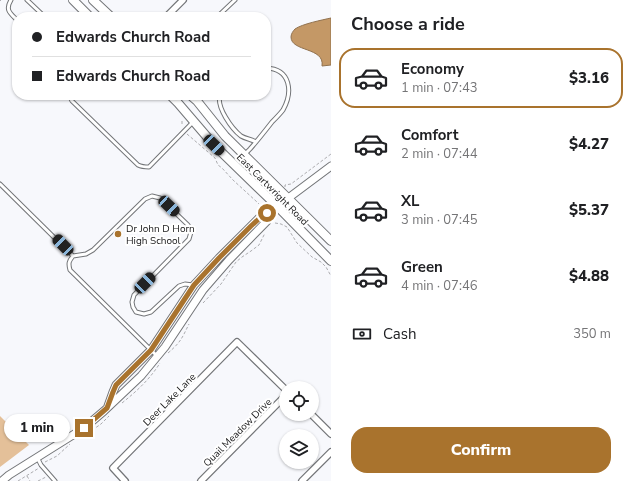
<!DOCTYPE html>
<meta charset="utf-8">
<style>
:root{--surface:#fff;--page:#f2f2f2;--text:#202124;--muted:#757577;--line:#e0e0e0;--accent:#a9732d}
body{margin:0;font-family:"Nunito Sans",sans-serif;background:var(--page);color:var(--text);height:100vh;display:flex;flex-direction:column;font-size:15px;white-space:nowrap}
*{box-sizing:border-box;margin:0}
p{font-size:13px;color:var(--muted)}
.icon{flex:none;width:22px;height:22px;fill:none;stroke:currentColor;stroke-width:2;stroke-linecap:round;stroke-linejoin:round}
.map{position:relative;flex:1;overflow:hidden}
.drawer{display:flex;flex-direction:column;background:var(--surface);width:300px}
.drawer>*{flex:none}
.guide{position:absolute;left:12px;top:12px;width:259px;height:88px;border-radius:16px;box-shadow:0 1px 3px #0004;display:grid;align-content:center;height:88px;padding:0 20px;background:var(--surface)}
.buttons{position:absolute;left:279px;top:381px;display:grid;gap:8px}
.buttons a{display:grid;place-items:center;width:40px;height:40px;border-radius:50%;background:var(--surface);box-shadow:0 1px 3px #0004;font-size:20px}
.end{position:absolute;width:18px;height:18px;margin:-9px;border:5px solid #a9732d;background:#fff;box-shadow:0 0 0 2px #fff}
.from{border-radius:50%}
.bubble{position:absolute;height:28px;border-radius:14px;background:var(--surface);box-shadow:0 1px 3px #0004;font-size:13px;font-weight:800;line-height:28px;text-align:center}
.car{position:absolute;width:12px;height:24px;margin:-12px -6px;border-radius:5px;box-shadow:0 0 3px 1px #0007;background:linear-gradient(#222 24%,#8ab4d8 0 40%,#222 0 76%,#8ab4d8 0 86%,#222 0)}
.guide b{display:flex;align-items:center;gap:14px;height:38px;font-size:15px}
.guide b+b{border-top:1px solid var(--line)}
.guide i{width:10px;height:10px;background:var(--text)}
ul{padding:0;list-style:none}
li{display:flex;align-items:center;gap:12px;height:60px;margin:0 8px 6px;padding:0 12px;border:2px solid transparent;border-radius:16px}
li div{flex:1}
li b{display:block;font-size:15px}
li em{font-style:normal;font-weight:800}
li.on{border-color:var(--accent)}
li>.icon{width:36px;height:36px;stroke-width:1.5}
h2{padding:0 20px;font-size:18px;line-height:48px}
.pay{display:flex;align-items:center;gap:10px;height:44px;padding:0 20px;font-size:15px}
.pay p{margin-inline-start:auto}
.action{display:flex;gap:8px;margin-top:auto;padding:8px 20px}
.action a{flex:1;height:46px;border-radius:16px;background:var(--accent);color:#fff;font-size:16px;font-weight:800;line-height:46px;text-align:center}
main{display:flex;flex:1;min-height:0}
.map>svg:first-child{display:block}
</style>
<main>
<div class="map">
<svg width="331" height="481" viewBox="0 0 331 481">
<rect width="100%" height="100%" fill="#f7f8fc"/>
<path fill="#e4c099" d="M0,416L29,445L0,467Z"/>
<path fill="#c49866" stroke="#91724f" d="M331,18V65L322,66C325,47 291,52 291,37C291,34 293,31 295,29C302,24 322,20 331,18Z"/>
<g fill="none" stroke-linecap="round" stroke-linejoin="round">
<defs>
<path id="service" d="M11,0C5,10 10,13 17,20
M27,0L45,17
M217,17L235,0
M69,95L72,101L138,165C142,167 144,167 149,167L193,122
M220,95C216,107 232,129 241,136C246,139 251,139 256,142
M245,154L250,149C258,140 265,131 272,122C276,118 280,114 283,110C293,92 291,69 266,68
M0,184L73,256L86,254L93,250L145,199L152,196L160,198L188,225L191,232L189,239L134,295L132,302L133,307L136,312L144,314L151,312L179,286L185,284L193,285
M73,256C69,261 68,263 70,270L157,356
M37,457L41,465L55,481"/>
<path id="minor" d="M166,17L183,0
M311,414L331,434
M125,481L113,468L237,342L286,390
M201,481L286,395
M302,481L331,452"/>
<path id="tertiary" d="M108,406L113,392L116,385L151,350L194,285L219,258L261,216L271,211L331,166
M2,481L9,475L84,428L104,411L141,376L165,347L203,290L229,260L267,221L270,216L271,211"/>
<path id="secondary" d="M73,0L90,17
M93,0L111,17
M170,95L178,103L214,145L277,206L331,261
M190,95L197,101L225,136L331,241"/>
</defs>
<use href="#service" stroke="#737578" stroke-width="5"/>
<use href="#minor" stroke="#737578" stroke-width="8"/>
<use href="#tertiary" stroke="#737578" stroke-width="9"/>
<use href="#secondary" stroke="#737578" stroke-width="10"/>
<path stroke="#acacaf" stroke-width="1" stroke-dasharray="3 2" stroke-linecap="butt" d="M0,1L1,0
M182,121V126
M187,134L215,158L218,165L222,168L233,180L257,202L259,204
M285,187V185L291,184L331,154
M275,223L281,224L287,227L297,243L312,257L321,262L326,267L331,276
M203,303L221,284L236,262L242,257L251,251L259,245L265,233
M168,353C181,342 182,338 189,324
M122,403C137,391 150,379 160,363
M88,433L101,424L109,416
M45,462L57,456L70,444
M27,476L30,481
M18,481L39,468
M38,481L46,477"/>
<use href="#service" stroke="#fff" stroke-width="3"/>
<use href="#minor" stroke="#fff" stroke-width="5.5"/>
<use href="#tertiary" stroke="#fff" stroke-width="7"/>
<use href="#secondary" stroke="#fff" stroke-width="8"/>
</g>
<g fill="none" stroke-linecap="round" stroke-linejoin="round">
<path stroke="#a9732d" stroke-width="5" d="M84,428L107,408L113,392L116,385L151,350L194,285L219,258L251,226L262,216L267,213"/>
</g>
<circle fill="#a9732d" stroke="#fff" stroke-width="1.5" cx="118" cy="234" r="4"/>
<g text-anchor="middle" stroke-width="4" stroke-linejoin="round" paint-order="stroke">
<g font-size="10" fill="#19191a" stroke="#fff">
<text transform="translate(273 189) rotate(45)" y="4">East Cartwright Road</text>
<text transform="translate(169 399) rotate(-45)" y="4">Deer Lake Lane</text>
<text transform="translate(237 432) rotate(-45)" y="4">Quail Meadow Drive</text>
</g>
<g font-size="10" fill="#19191a" stroke="#fff" text-anchor="start">
<text x="126" y="232">Dr John D Horn<tspan x="126" dy="12">High School</tspan></text>
</g>
</g>
</svg>
<div class="buttons">
<a><svg class="icon" aria-label="locate" viewBox="0 0 24 24"><circle cx="12" cy="12" r="6"/><path d="M12 2v4M12 18v4M2 12h4M18 12h4"/></svg></a>
<a><svg class="icon" aria-label="layers" viewBox="0 0 24 24"><path d="M12 4l9 5-9 5-9-5zM3 14l9 5 9-5"/></svg></a>
</div>
<i class="end from" style="left:267px;top:213px"></i>
<i class="end" style="left:84px;top:428px"></i>
<div class="bubble" style="left:4px;top:414px;width:66px">1 min</div>
<i class="car" style="left:214px;top:145px;rotate:134deg"></i>
<i class="car" style="left:169px;top:206px;rotate:133deg"></i>
<i class="car" style="left:63px;top:245px;rotate:315deg"></i>
<i class="car" style="left:145px;top:283px;rotate:45deg"></i>
<div class="guide">
<b><i class="from"></i>Edwards Church Road</b>
<b><i></i>Edwards Church Road</b>
</div>
</div>
<section class="drawer">
<h2>Choose a ride</h2>
<ul>
<li class="on"><svg class="icon" aria-label="car" viewBox="0 0 24 24"><path d="M5 17H2v-5l4-1 3-4h7l3 4 3 1v5h-3M9 17h6M6 11h13"/><circle cx="7" cy="17" r="2"/><circle cx="17" cy="17" r="2"/></svg><div><b>Economy</b><p>1 min · 07:43</p></div><em>$3.16</em></li>
<li><svg class="icon" aria-label="car" viewBox="0 0 24 24"><path d="M5 17H2v-5l4-1 3-4h7l3 4 3 1v5h-3M9 17h6M6 11h13"/><circle cx="7" cy="17" r="2"/><circle cx="17" cy="17" r="2"/></svg><div><b>Comfort</b><p>2 min · 07:44</p></div><em>$4.27</em></li>
<li><svg class="icon" aria-label="car" viewBox="0 0 24 24"><path d="M5 17H2v-5l4-1 3-4h7l3 4 3 1v5h-3M9 17h6M6 11h13"/><circle cx="7" cy="17" r="2"/><circle cx="17" cy="17" r="2"/></svg><div><b>XL</b><p>3 min · 07:45</p></div><em>$5.37</em></li>
<li><svg class="icon" aria-label="car" viewBox="0 0 24 24"><path d="M5 17H2v-5l4-1 3-4h7l3 4 3 1v5h-3M9 17h6M6 11h13"/><circle cx="7" cy="17" r="2"/><circle cx="17" cy="17" r="2"/></svg><div><b>Green</b><p>4 min · 07:46</p></div><em>$4.88</em></li>
</ul>
<div class="pay"><svg class="icon" aria-label="cash" viewBox="0 0 24 24"><path d="M3 7h18v10H3z"/><circle cx="12" cy="12" r="2"/></svg>Cash<p>350 m</p></div>
<div class="action"><a>Confirm</a></div>
</section>
</main>
